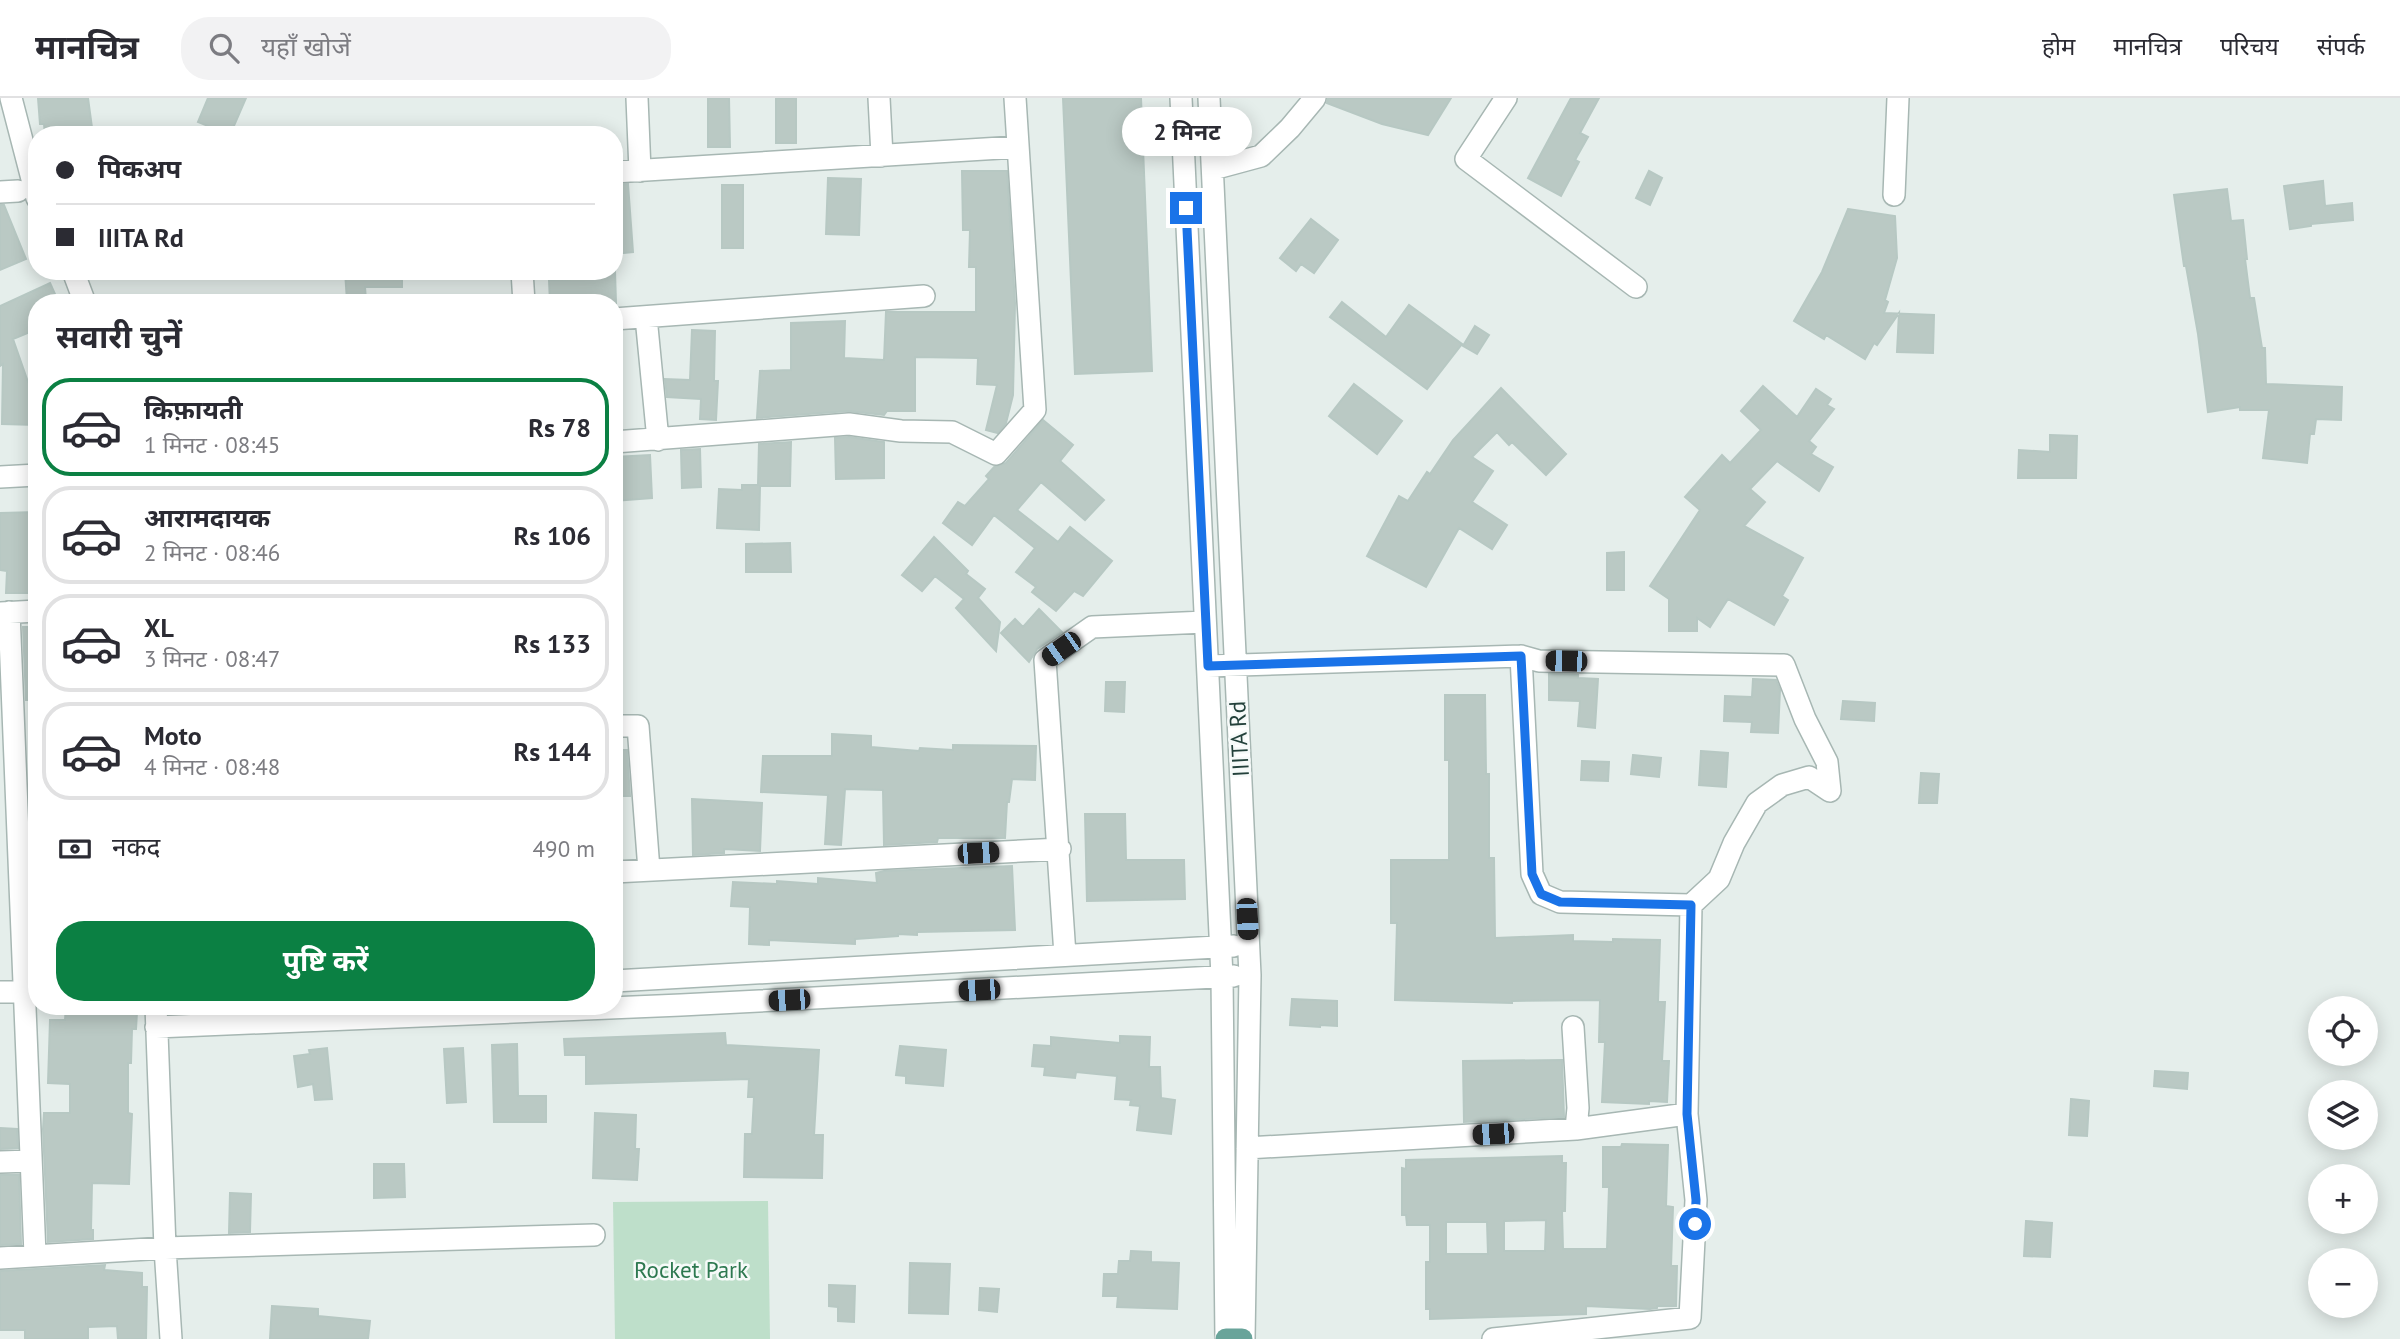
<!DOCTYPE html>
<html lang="hi">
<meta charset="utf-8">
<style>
:root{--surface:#fff;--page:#f2f2f3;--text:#2b2b33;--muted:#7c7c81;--line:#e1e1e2;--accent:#0b8043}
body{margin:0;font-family:"PT Sans","Noto Sans Devanagari",sans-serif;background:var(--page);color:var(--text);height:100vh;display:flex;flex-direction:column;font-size:26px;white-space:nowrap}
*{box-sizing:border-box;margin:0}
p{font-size:23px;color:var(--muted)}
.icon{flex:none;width:38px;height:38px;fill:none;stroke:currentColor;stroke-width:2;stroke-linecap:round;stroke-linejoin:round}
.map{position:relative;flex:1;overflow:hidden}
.sheet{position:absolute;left:28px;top:196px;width:595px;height:721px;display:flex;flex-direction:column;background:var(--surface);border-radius:28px;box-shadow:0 4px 18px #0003}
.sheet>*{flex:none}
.banner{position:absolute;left:28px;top:28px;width:595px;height:154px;border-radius:28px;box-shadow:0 4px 18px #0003;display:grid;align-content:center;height:154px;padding:0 28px;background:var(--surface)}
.fabs{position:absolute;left:2308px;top:898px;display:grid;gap:14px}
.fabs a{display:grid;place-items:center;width:70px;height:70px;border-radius:50%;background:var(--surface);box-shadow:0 4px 18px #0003;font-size:35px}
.end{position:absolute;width:32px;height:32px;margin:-16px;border:9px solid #1a73e8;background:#fff;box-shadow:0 0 0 4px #fff}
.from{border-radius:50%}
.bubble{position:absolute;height:49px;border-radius:24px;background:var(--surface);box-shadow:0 4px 18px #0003;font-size:23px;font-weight:700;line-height:49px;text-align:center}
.car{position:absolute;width:21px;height:42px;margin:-21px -10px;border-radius:9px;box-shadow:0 0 5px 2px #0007;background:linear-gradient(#222 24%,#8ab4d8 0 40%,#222 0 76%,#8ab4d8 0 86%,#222 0)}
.banner b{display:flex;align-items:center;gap:24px;height:66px;font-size:26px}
.banner b+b{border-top:2px solid var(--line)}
.banner i{width:18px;height:18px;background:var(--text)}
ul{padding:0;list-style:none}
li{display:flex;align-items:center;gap:21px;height:98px;margin:0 14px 10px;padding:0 14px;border:4px solid var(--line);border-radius:28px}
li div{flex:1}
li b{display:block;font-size:26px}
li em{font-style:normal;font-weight:700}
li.on{border-color:var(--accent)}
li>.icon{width:63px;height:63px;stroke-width:1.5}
h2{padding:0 28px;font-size:32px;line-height:84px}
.pay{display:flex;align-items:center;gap:18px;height:77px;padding:0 28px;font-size:26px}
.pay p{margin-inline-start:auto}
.action{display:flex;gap:14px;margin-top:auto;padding:14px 28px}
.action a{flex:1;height:80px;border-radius:28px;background:var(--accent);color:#fff;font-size:28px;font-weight:700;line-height:80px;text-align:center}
header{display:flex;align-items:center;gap:42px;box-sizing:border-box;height:98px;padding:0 35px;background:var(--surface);border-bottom:2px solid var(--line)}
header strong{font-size:33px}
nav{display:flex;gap:38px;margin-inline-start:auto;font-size:24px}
.search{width:490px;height:63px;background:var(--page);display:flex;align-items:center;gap:18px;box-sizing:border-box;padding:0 24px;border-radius:28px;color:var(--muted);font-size:26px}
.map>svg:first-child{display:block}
</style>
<header>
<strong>मानचित्र</strong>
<div class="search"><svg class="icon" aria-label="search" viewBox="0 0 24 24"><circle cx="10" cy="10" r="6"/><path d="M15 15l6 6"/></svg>यहाँ खोजें</div>
<nav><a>होम</a><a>मानचित्र</a><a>परिचय</a><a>संपर्क</a></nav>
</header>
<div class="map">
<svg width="2400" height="1241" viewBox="0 0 2400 1241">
<rect width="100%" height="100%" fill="#e5eeeb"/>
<path fill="#bedfca" d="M768,1103L770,1241H615L613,1104Z"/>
<path fill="#bac9c4" stroke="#b7c8c3" stroke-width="2" fill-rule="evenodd" d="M38,0H88L93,37H45L44,26H40Z
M208,0H246L230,37L198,24Z
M708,0H729L730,49H708Z
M776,0H796V45H776Z
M1063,0H1141L1152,273L1075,276Z
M1328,0H1451L1428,37L1382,26L1327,5Z
M1571,0H1599L1580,35L1588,39L1575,62L1579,64L1561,98L1528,80Z
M962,73H1007L1015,205L1013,297L1006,325L998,335L986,332L997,287L977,286L978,260L915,259V313H887L884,317L848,313L757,320L760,273L791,272V225L845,223L844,260L884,262L886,214H976V169H969L970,132H963Z
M1649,73L1662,80L1650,107L1636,100Z
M828,80L861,81L859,137L826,136Z
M2323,83L2325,108L2352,105L2353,122L2311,126V128L2290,131L2284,88Z
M628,86L633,154L614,156V87Z
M722,87H743V150H722Z
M2227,91L2231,123L2243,122L2247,161H2245L2250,200H2254L2262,250H2265L2266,286L2342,289L2341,322L2316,321L2314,336H2310L2307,365L2263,360L2269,312H2240V309L2208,314L2198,236L2186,168H2184L2174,97Z
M0,107H4L26,161L0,172Z
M1848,111L1895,118L1897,160L1885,202L1888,204L1884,215L1934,217L1933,255L1897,254L1899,215L1877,247L1874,245L1865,261L1826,237L1824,241L1794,223L1822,174Z
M1311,121L1338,142L1314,175L1301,166L1296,173L1280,160Z
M345,173H402V189H365L366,202L347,203Z
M594,173H615L616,205H550L549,182L594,180Z
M50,185L59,205H37V231L13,241L28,284L37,285V327L2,326L3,266L0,268V208Z
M1342,204L1386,239L1409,207L1462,246L1427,291L1330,219Z
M1475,228L1489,237L1477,256L1463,248Z
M692,232L715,233L714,283H718L716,322L700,321L701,301L667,299L665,281L690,282Z
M1354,286L1402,323L1377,356L1329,318Z
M1763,288L1797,319L1816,291L1831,301L1827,307L1834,311L1809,343L1816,349L1811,356L1833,369L1819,393L1777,363L1750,391L1765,404L1744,428L1803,460L1782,498L1788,502L1774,527L1728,501L1710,529L1697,520V533H1669V501L1650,488L1700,412L1685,399L1722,357L1730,365L1761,332L1741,313Z
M1501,290L1566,356L1546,377L1512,344L1509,347L1497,334L1472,359L1493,373L1472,404L1507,427L1492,451L1459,430L1426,489L1367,458L1399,398L1408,403L1427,374L1430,376L1453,342Z
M1043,322L1073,347L1060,363L1104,402L1085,422L1041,384L1017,412L1058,444L1070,429L1112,463L1083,498L1074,493L1056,513L1032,494L1036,489L1016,474L1035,450L994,417L972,447L943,425L958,404L965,408L989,381L986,378L994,369L1006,365Z
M2050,337L2077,338L2076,380H2018L2019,352L2050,354Z
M849,339L884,344V380L836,381L835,340Z
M791,344L790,388H760L759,432L717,430L719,391L742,392V387H758L759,346Z
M700,351L701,389L682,390L681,352Z
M650,357L652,400L614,403V359Z
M37,414V495H6L7,473L0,472V415Z
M934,439L968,473L966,476L985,491L978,500L1000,524L996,553L956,510L964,501L935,478L922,493L902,477Z
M790,445L791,474H746V446Z
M1624,454V492H1607V455Z
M1039,511L1062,534L1037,551L1029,564L1001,535L1015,521L1023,529Z
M23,529H37V602H26Z
M1549,576L1578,577V580L1598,581L1595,630L1578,628L1580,603L1549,602Z
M1753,581L1776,582L1780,592L1778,635L1751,634L1752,624L1724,623L1725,598L1752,599Z
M1106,584H1125L1124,614L1105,613Z
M1445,597H1485L1486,676H1489V760H1494L1495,840L1573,837V843L1613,844V841L1660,842L1658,904H1665L1662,963H1669L1667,1004L1649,1003V1006L1602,1004L1605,944H1599L1600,902L1512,903V905L1395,902L1397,825H1391V762H1449V662H1445Z
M1843,603L1875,605L1874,623L1841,621Z
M832,636L871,638V649L919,653L920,650L953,652V647L1036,648L1035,682L1012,681L1009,704H1007L1005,740H938L937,744L884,747L883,692L845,691L841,747L825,746L828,697L761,694L763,658H832Z
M614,652H627L630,698H614Z
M1701,653L1728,655L1726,689L1699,687Z
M1633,657L1661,660L1659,679L1631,676Z
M1582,663L1609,664L1608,683L1581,682Z
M1921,675L1939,676L1937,705H1919Z
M692,701L762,705L760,753L724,751V755L693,757Z
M1085,716H1125L1126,762H1184L1185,801L1087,803Z
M1012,768L1015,832L917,834V837L898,836V838L855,841V846L769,842V847L749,846L750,809L731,808L733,784L777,786V783L818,786V780L877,785L876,775L884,773Z
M1292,901L1337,903V928L1320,927V929L1290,927Z
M66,908H122V913L137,914L136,931H132L131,965H128V1015L132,1016L129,1086L92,1085L91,1132H93V1141L48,1144L43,1031L44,1015H70V986L48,985L50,922H65Z
M725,935L726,947L819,952L814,1037H823L822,1080L744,1079L745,1036H752L754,999H748L749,981L586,986V957H565L564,941Z
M1120,938L1150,939L1149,969H1160L1161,1000L1175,1002L1171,1036L1137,1032L1140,1008L1130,1007L1131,1002L1115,1001L1117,978L1076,974L1075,980L1044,977L1045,969L1032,968L1034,947L1051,948V939L1120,945Z
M517,946L518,998H546V1024H494L492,947Z
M900,948L946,952L943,988L906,985V978L896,977Z
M327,950L332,1001L315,1002L313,986L298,989L294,958L310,956L309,952Z
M463,950L466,1004L447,1005L444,951Z
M1562,962L1564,1019L1464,1024L1463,963Z
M2155,973L2188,975L2187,991L2154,988Z
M2071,1001L2089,1003L2087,1038L2069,1037Z
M595,1015L636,1017L635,1051H639L637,1082L593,1080Z
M0,1030L17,1031L18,1050L0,1051Z
M1622,1046L1668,1047L1666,1108L1673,1109L1671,1168H1677L1676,1208H1657V1210L1650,1211L1586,1208V1216L1430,1221V1211H1426V1164H1430V1127H1407L1406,1117H1402V1070L1406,1071V1062L1562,1058V1065H1566L1565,1113H1562L1563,1151H1607L1609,1089H1603V1049H1621ZM1546,1122L1545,1153H1504V1123ZM1446,1124H1487L1488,1156H1446Z
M374,1066H404L405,1099L374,1100Z
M0,1077H19L21,1146L0,1147Z
M230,1095L251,1096L250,1134L229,1135Z
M2026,1123L2052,1125L2050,1159L2024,1158Z
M1131,1153L1151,1154V1164L1179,1165L1177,1211L1117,1209L1118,1198H1103L1104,1176H1118L1119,1163H1130Z
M910,1165L950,1166L948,1216L909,1215Z
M105,1167L104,1172L142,1175V1189H147L146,1241H118L117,1228L88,1229V1241H25V1232H0V1173Z
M829,1187L855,1188L854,1224L838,1223V1209L829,1208Z
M980,1190L999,1191L997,1214L979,1212Z
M272,1208L318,1211V1218L370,1223L368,1241H270Z"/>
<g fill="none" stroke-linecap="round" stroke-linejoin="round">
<defs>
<path id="minor" d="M11,0L37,100
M637,0L640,73
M879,0L882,58
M1181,0L1222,879L1226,1241
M1209,0L1250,877L1244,1241
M1506,0L1466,61L1636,189
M1213,71L1261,58L1290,30L1315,0
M614,74L1017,49
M0,94L18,93
M1894,97L1898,0
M73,173L85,205
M522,173L524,205
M646,219L658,342
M614,221L924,198
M614,344L849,326L901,333L952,334L996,356L1035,312L1015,0
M0,379L37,377
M9,514L35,1157
M0,515L37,513
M1208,568L1521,558L1539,563L1784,567L1805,621L1827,664L1830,693L1809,679L1782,687L1757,705L1734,745L1719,781L1691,807L1560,804L1541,796L1532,776L1521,558
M614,628H638L649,772
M614,774L1060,751
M1065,857L1045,562L1092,529L1205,524
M614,883L1234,848
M0,894H26
M156,908L165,1150L171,1241
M156,929L681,907L1234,878
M1573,929L1578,1010L1576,1031
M1247,1050L1576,1031L1687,1016
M0,1064L31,1063
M0,1160L165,1150L594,1137
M1493,1241L1690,1220L1696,1102L1687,1016L1691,807"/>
<path id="major" d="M1226,1241H1242"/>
</defs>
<use href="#minor" stroke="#a7b7b3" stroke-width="24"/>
<use href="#major" stroke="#c1cac8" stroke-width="24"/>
<use href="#minor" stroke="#fff" stroke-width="21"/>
<use href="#major" stroke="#69a49a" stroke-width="21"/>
</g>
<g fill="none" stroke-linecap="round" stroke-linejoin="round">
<path stroke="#1a73e8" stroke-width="9" d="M1186,110L1208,568L1521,558L1532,776L1541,796L1560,804L1691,807L1687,1016L1696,1102L1695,1126"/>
</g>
<g text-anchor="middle" stroke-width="5" stroke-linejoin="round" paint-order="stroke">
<g font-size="23" fill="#23413b" stroke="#f6faf9">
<text transform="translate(1239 641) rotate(-93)" y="8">IIITA Rd</text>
</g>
<g font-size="23" fill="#2d7950" stroke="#f6faf9">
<text x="691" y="1180">Rocket Park</text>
</g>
</g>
</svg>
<div class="fabs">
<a><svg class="icon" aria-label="locate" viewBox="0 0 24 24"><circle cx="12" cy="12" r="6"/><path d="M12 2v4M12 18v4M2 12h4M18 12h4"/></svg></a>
<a><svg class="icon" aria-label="layers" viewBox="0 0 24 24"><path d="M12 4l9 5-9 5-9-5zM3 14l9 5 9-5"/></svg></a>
<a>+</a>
<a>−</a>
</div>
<i class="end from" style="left:1695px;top:1126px"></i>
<i class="end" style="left:1186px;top:110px"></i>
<div class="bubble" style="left:1122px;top:9px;width:130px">2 मिनट</div>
<i class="car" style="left:1061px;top:551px;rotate:235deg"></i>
<i class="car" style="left:1566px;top:563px;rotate:271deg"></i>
<i class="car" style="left:978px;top:755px;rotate:87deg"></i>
<i class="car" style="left:1247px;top:821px;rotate:177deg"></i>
<i class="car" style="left:979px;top:892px;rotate:267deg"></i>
<i class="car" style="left:789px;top:902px;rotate:267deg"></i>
<i class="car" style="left:1493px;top:1036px;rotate:267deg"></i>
<div class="banner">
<b><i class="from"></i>पिकअप</b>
<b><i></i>IIITA Rd</b>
</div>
<section class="sheet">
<h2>सवारी चुनें</h2>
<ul>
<li class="on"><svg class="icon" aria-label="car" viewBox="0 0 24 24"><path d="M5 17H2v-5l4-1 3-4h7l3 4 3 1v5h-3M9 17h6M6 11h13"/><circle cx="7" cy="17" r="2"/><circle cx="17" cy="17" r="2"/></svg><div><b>किफ़ायती</b><p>1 मिनट · 08:45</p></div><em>Rs 78</em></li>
<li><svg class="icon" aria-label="car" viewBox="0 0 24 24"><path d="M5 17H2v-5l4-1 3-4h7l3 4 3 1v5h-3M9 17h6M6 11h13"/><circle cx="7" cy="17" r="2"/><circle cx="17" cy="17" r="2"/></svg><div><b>आरामदायक</b><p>2 मिनट · 08:46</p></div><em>Rs 106</em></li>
<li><svg class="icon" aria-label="car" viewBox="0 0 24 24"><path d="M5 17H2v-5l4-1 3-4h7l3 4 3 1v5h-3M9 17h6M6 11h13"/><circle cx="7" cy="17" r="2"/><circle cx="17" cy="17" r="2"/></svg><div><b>XL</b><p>3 मिनट · 08:47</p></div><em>Rs 133</em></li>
<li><svg class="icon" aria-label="car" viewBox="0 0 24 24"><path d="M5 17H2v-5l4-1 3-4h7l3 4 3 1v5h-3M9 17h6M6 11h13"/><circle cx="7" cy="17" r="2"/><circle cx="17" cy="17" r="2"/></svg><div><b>Moto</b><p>4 मिनट · 08:48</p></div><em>Rs 144</em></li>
</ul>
<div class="pay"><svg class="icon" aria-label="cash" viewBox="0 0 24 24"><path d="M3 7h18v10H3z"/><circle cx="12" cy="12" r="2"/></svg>नकद<p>490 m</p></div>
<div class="action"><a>पुष्टि करें</a></div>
</section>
</div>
